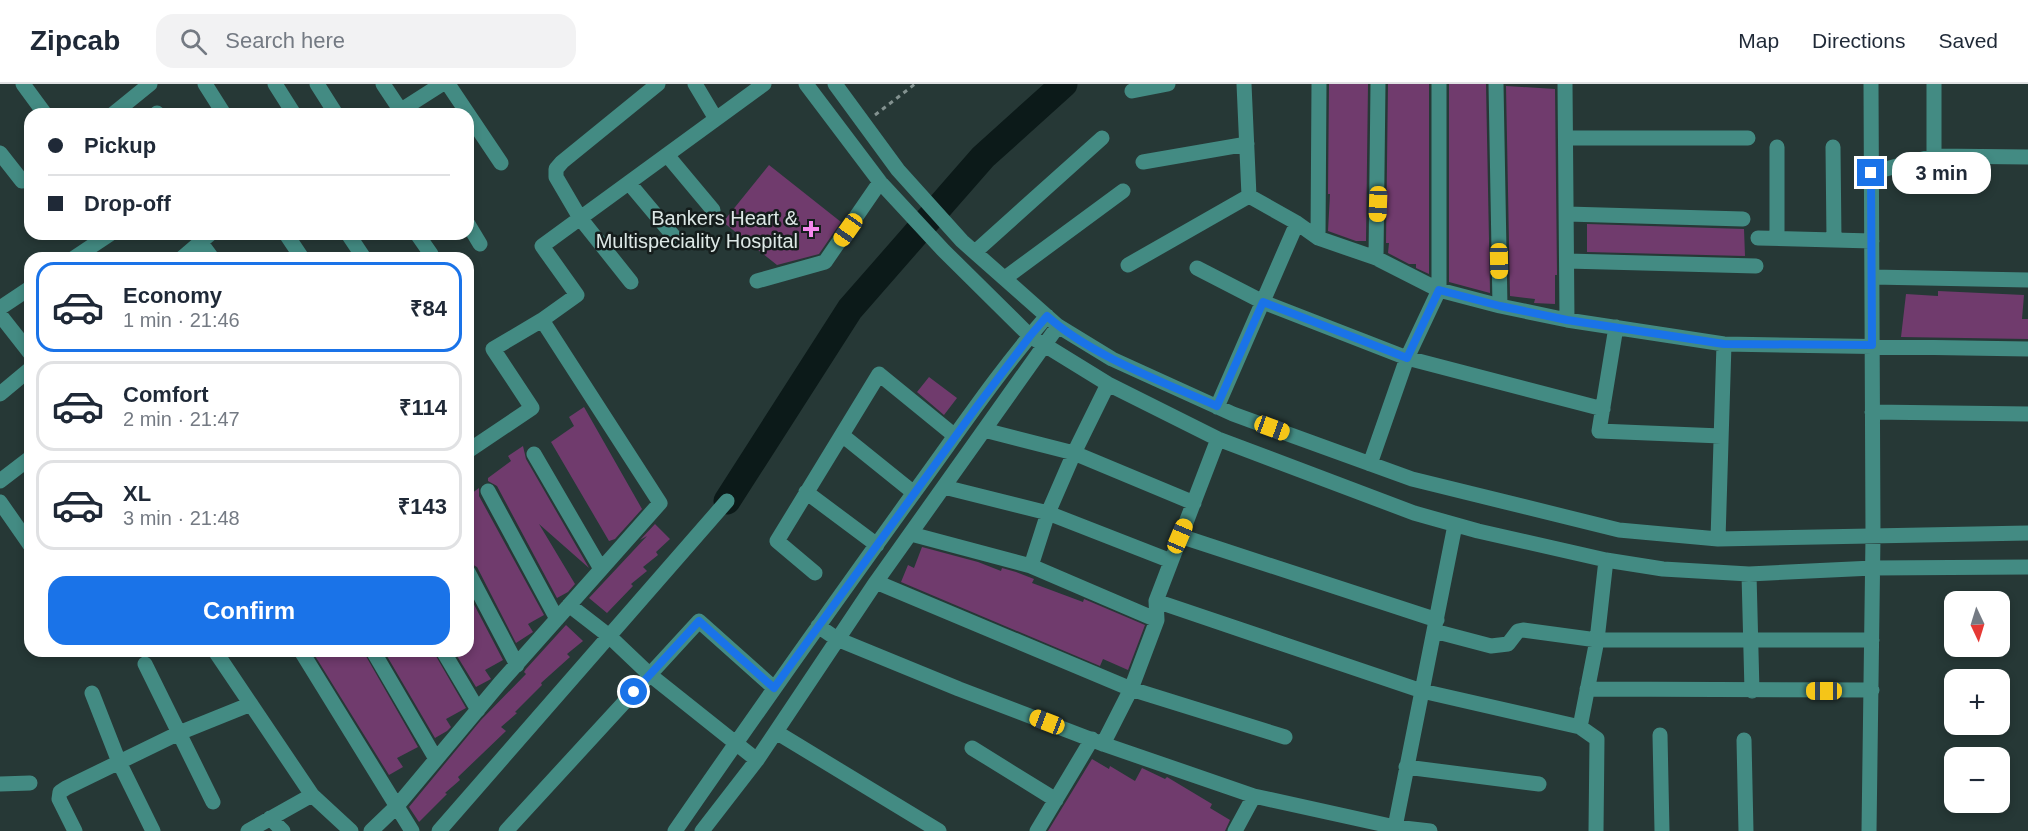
<!DOCTYPE html>
<meta charset="utf-8">
<style>
:root{--surface:#fff;--page:#f2f2f3;--text:#1f2937;--muted:#747a83;--line:#e0e1e3;--accent:#1a73e8}
body{margin:0;font-family:Arial,sans-serif;background:var(--page);color:var(--text);height:100vh;display:flex;flex-direction:column;font-size:22px;white-space:nowrap}
*{box-sizing:border-box;margin:0}
p{font-size:20px;color:var(--muted)}
.icon{flex:none;width:33px;height:33px;fill:none;stroke:currentColor;stroke-width:2;stroke-linecap:round;stroke-linejoin:round}
.map{position:relative;flex:1;overflow:hidden}
.side{position:absolute;left:24px;top:168px;width:450px;height:405px;display:flex;flex-direction:column;background:var(--surface);border-radius:18px;box-shadow:0 3px 9px #0003}
.side>*{flex:none}
.top-card{position:absolute;left:24px;top:24px;width:450px;height:132px;border-radius:18px;box-shadow:0 3px 9px #0003;display:grid;align-content:center;height:132px;padding:0 24px;background:var(--surface)}
.needle{width:39px;rotate:176deg}
.controls{position:absolute;left:1944px;top:507px;display:grid;gap:12px}
.controls a{display:grid;place-items:center;width:66px;height:66px;border-radius:12px;background:var(--surface);box-shadow:0 3px 9px #0003;font-size:30px}
.end{position:absolute;width:27px;height:27px;margin:-14px;border:8px solid #1a73e8;background:#fff;box-shadow:0 0 0 3px #fff}
.from{border-radius:50%}
.bubble{position:absolute;height:42px;border-radius:18px;background:var(--surface);box-shadow:0 3px 9px #0003;font-size:20px;font-weight:600;line-height:42px;text-align:center}
.car{position:absolute;width:18px;height:36px;margin:-18px -9px;border-radius:8px;box-shadow:0 0 4px 2px #0007;background:linear-gradient(#f5c518 24%,#345 0 40%,#f5c518 0 76%,#345 0 86%,#f5c518 0)}
.top-card b{display:flex;align-items:center;gap:21px;height:57px;font-size:22px}
.top-card b+b{border-top:2px solid var(--line)}
.top-card i{width:15px;height:15px;background:var(--text)}
ul{padding:10px 0 0;list-style:none}
li{display:flex;align-items:center;gap:18px;height:90px;margin:0 12px 9px;padding:0 12px;border:3px solid var(--line);border-radius:18px}
li div{flex:1}
li b{display:block;font-size:22px}
li em{font-style:normal;font-weight:600}
li.current{border-color:var(--accent)}
li>.icon{width:54px;height:54px;stroke-width:1.5}
.cta{display:flex;gap:12px;margin-top:auto;padding:12px 24px}
.cta a{flex:1;height:69px;border-radius:18px;background:var(--accent);color:#fff;font-size:24px;font-weight:600;line-height:69px;text-align:center}
header{display:flex;align-items:center;gap:36px;box-sizing:border-box;height:84px;padding:0 30px;background:var(--surface);border-bottom:2px solid var(--line)}
header strong{font-size:28px}
nav{display:flex;gap:33px;margin-inline-start:auto;font-size:21px}
.search{width:420px;height:54px;background:var(--page);display:flex;align-items:center;gap:15px;box-sizing:border-box;padding:0 21px;border-radius:18px;color:var(--muted);font-size:22px}
.map>svg:first-child{display:block}
</style>
<header>
<strong>Zipcab</strong>
<div class="search"><svg class="icon" aria-label="search" viewBox="0 0 24 24"><circle cx="10" cy="10" r="6"/><path d="M15 15l6 6"/></svg>Search here</div>
<nav><a>Map</a><a>Directions</a><a>Saved</a></nav>
</header>
<div class="map">
<svg width="2028" height="747" viewBox="0 0 2028 747">
<rect width="100%" height="100%" fill="#263836"/>
<g fill="none" stroke-linecap="round" stroke-linejoin="round">
<path stroke="#0c1a19" stroke-width="27" d="M727,417L850,225L983,73L1064,0"/>
</g>
<path fill="#703b6d" d="M1329,0H1368L1366,157H1356L1328,147L1330,110H1328Z
M1388,0H1429V190L1416,184V180H1409L1388,169L1389,159H1386Z
M1449,0H1486L1490,209L1449,198Z
M1506,2L1555,5L1557,191H1555V220L1534,219L1535,215L1510,212Z
M769,81L841,138L819,170L777,181L723,138Z
M1587,140L1744,145L1745,172L1587,168Z
M1938,207L2024,211L2022,235H2028V255L1901,253L1906,210L1938,212Z
M929,293L957,314L944,331L917,308Z
M584,323L642,425L615,455L609,457L551,358L574,342L569,333Z
M523,362L526,375L589,484L539,440L575,500L568,508L557,514L497,402L488,397V394L511,377L508,372Z
M479,404V412L544,531L528,540L533,548L516,559L477,483L468,478V412Z
M655,440L670,455L656,468L658,471L643,483L647,487L631,500L633,502L607,529L589,514L647,452L640,456Z
M922,463L978,478L1001,487L1002,484L1016,488L1034,495L1032,499L1083,518L1084,515L1145,541L1128,586L1103,575L1100,582L901,498L908,481L914,484Z
M468,509L503,576L485,586L491,595L476,603L454,567H468Z
M566,541L583,557L567,570L570,573L541,599L542,601L515,628L517,629L501,643L506,647L458,693L460,696L445,709L447,710L419,738L409,723L481,636L526,590L524,588L526,585Z
M312,567H363L418,663L397,674L403,683L389,691Z
M384,567H433L466,624L446,635L451,643L447,647L435,654Z
M1092,675L1109,685L1110,682L1135,697L1142,684L1165,695L1167,693L1212,720L1210,724L1230,736L1225,747H1048Z"/>
<g fill="none" stroke-linecap="round" stroke-linejoin="round">
<path stroke="#839290" stroke-width="3" stroke-dasharray="4.5 4.5" stroke-linecap="butt" d="M875,31L915,0"/>
<path stroke="#438b83" stroke-width="15" d="M23,0L45,30
M205,0L224,30
M275,0L294,30
M317,0L336,30
M383,0L403,30
M448,0L501,79
M695,0L716,35
M806,0L880,98L944,167L1030,252L1108,300L1218,355L1414,429L1478,447L1606,476L1663,485L1749,490L1873,484L2028,483
M835,0L898,86L962,157L1058,242L1112,275L1233,330L1412,395L1619,446L1718,455L2028,449
M1244,0L1249,112L1297,139L1318,154L1376,174L1439,206L1500,222L1567,236L1724,260L2028,265
M1496,0L1500,222
M1565,0L1567,236
M1934,0V72L2028,73
M1132,7L1168,0
M157,29V30
M113,30L150,0
M395,30L442,0
M1567,54H1748
M1777,63V154
M1833,63L1834,156
M0,69L22,97
M667,71L713,126
M1143,78L1247,60
M1871,89L1934,72
M629,99L676,155
M1567,130L1743,135
M468,140L480,160
M286,150L302,174
M348,150L364,174
M417,150L431,170
M1318,154L1319,0
M1758,154L1872,157
M201,159L212,174
M975,168L1102,54
M74,174L110,150
M182,174L210,150
M1376,174L1378,0
M1567,177L1756,182
M1128,181L1249,112
M1197,184L1263,218L1407,274L1603,325
M1872,193L2028,196
M1005,194L1123,107
M757,197L825,178L880,98
M631,198L580,134L556,93V85L562,78L658,0
M0,224L30,204
M0,231L30,269
M1616,243L1599,347L1721,352
M0,310L30,285
M1217,323L1297,139
M1872,328L2028,330
M984,346L1074,369L1194,419
M842,351L914,409
M468,367L532,324L493,265L542,236
M534,370L601,485
M1370,380L1407,274L1439,206V0
M0,397L30,374
M944,403L1048,429L1171,477
M488,407L557,535
M806,408L877,461
M0,418L30,461
M911,450L1031,482L1157,536
M1180,452L1437,536
M1718,455L1724,260
M1031,482L1048,429L1074,369L1108,300
M468,488L517,581
M815,489L777,457L879,290L955,352
M1749,490L1752,607
M876,498L1131,605L1285,653
M1156,517L1422,607L1580,643L1597,655L1596,747
M569,521L609,552L649,590L757,676
M818,542L837,555L959,605L1103,660L1254,712L1395,743L1430,747
M1434,547L1491,562L1508,560L1518,547L1523,546L1597,556H1872
M215,567L312,711
M301,567L412,747
M373,567L436,675
M443,567L478,626
M145,580L213,718
M1587,605L1872,606
M92,609L119,678L153,747
M1580,643L1597,556L1606,476
M776,648L939,747
M1660,651L1662,747
M1744,656L1746,747
M1103,660L1131,605L1157,536L1156,517L1218,355
M972,664L1056,716
M1406,683L1539,700
M0,700L30,699
M270,734L283,747
M1395,743L1455,441
M75,747L59,715L60,708L66,704L179,649L251,620
M248,747L312,711L351,747
M371,747L397,722L500,599L660,419L542,236L577,211L542,162L764,0
M439,747L727,417
M506,747L699,537L774,604
M675,747C753,634 833,521 913,410C957,350 998,288 1047,232
M702,747L757,676L876,498L1058,242
M1037,747L1092,655
M1235,747L1254,712
M1869,747L1873,452L1871,0"/>
</g>
<g fill="none" stroke-linecap="round" stroke-linejoin="round">
<path stroke="#1a73e8" stroke-width="8" d="M634,608L699,537L774,604L978,321L1030,252L1047,232C1090,271 1163,298 1217,322L1263,218L1407,274L1439,206L1500,222L1567,236L1724,260L1872,261L1871,89"/>
</g>
<path fill="#f689ee" stroke="#151d1c" stroke-width="2" d="M808 136h6v6h6v6h-6v6h-6v-6h-6v-6h6z"/>
<g text-anchor="middle" stroke-width="5" stroke-linejoin="round" paint-order="stroke">
<g font-size="20" fill="#dde8e6" stroke="#151d1c" text-anchor="end">
<text x="798" y="141">Bankers Heart &amp;<tspan x="798" dy="23">Multispeciality Hospital</tspan></text>
</g>
</g>
</svg>
<div class="controls">
<a><svg class="needle" viewBox="-14 -14 28 28"><path d="M0-13l5 13h-10z" fill="#e53935"/><path d="M0 13l5-13h-10z" fill="#747a83"/></svg></a>
<a>+</a>
<a>−</a>
</div>
<i class="end from" style="left:634px;top:608px"></i>
<i class="end" style="left:1871px;top:89px"></i>
<div class="bubble" style="left:1892px;top:68px;width:99px">3 min</div>
<i class="car" style="left:1378px;top:120px;rotate:182deg"></i>
<i class="car" style="left:848px;top:146px;rotate:215deg"></i>
<i class="car" style="left:1499px;top:177px;rotate:179deg"></i>
<i class="car" style="left:1272px;top:344px;rotate:110deg"></i>
<i class="car" style="left:1180px;top:452px;rotate:23deg"></i>
<i class="car" style="left:1824px;top:607px;rotate:270deg"></i>
<i class="car" style="left:1047px;top:638px;rotate:291deg"></i>
<div class="top-card">
<b><i class="from"></i>Pickup</b>
<b><i></i>Drop-off</b>
</div>
<section class="side">
<ul>
<li class="current"><svg class="icon" aria-label="car" viewBox="0 0 24 24"><path d="M5 17H2v-5l4-1 3-4h7l3 4 3 1v5h-3M9 17h6M6 11h13"/><circle cx="7" cy="17" r="2"/><circle cx="17" cy="17" r="2"/></svg><div><b>Economy</b><p>1 min · 21:46</p></div><em>₹84</em></li>
<li><svg class="icon" aria-label="car" viewBox="0 0 24 24"><path d="M5 17H2v-5l4-1 3-4h7l3 4 3 1v5h-3M9 17h6M6 11h13"/><circle cx="7" cy="17" r="2"/><circle cx="17" cy="17" r="2"/></svg><div><b>Comfort</b><p>2 min · 21:47</p></div><em>₹114</em></li>
<li><svg class="icon" aria-label="car" viewBox="0 0 24 24"><path d="M5 17H2v-5l4-1 3-4h7l3 4 3 1v5h-3M9 17h6M6 11h13"/><circle cx="7" cy="17" r="2"/><circle cx="17" cy="17" r="2"/></svg><div><b>XL</b><p>3 min · 21:48</p></div><em>₹143</em></li>
</ul>
<div class="cta"><a>Confirm</a></div>
</section>
</div>
